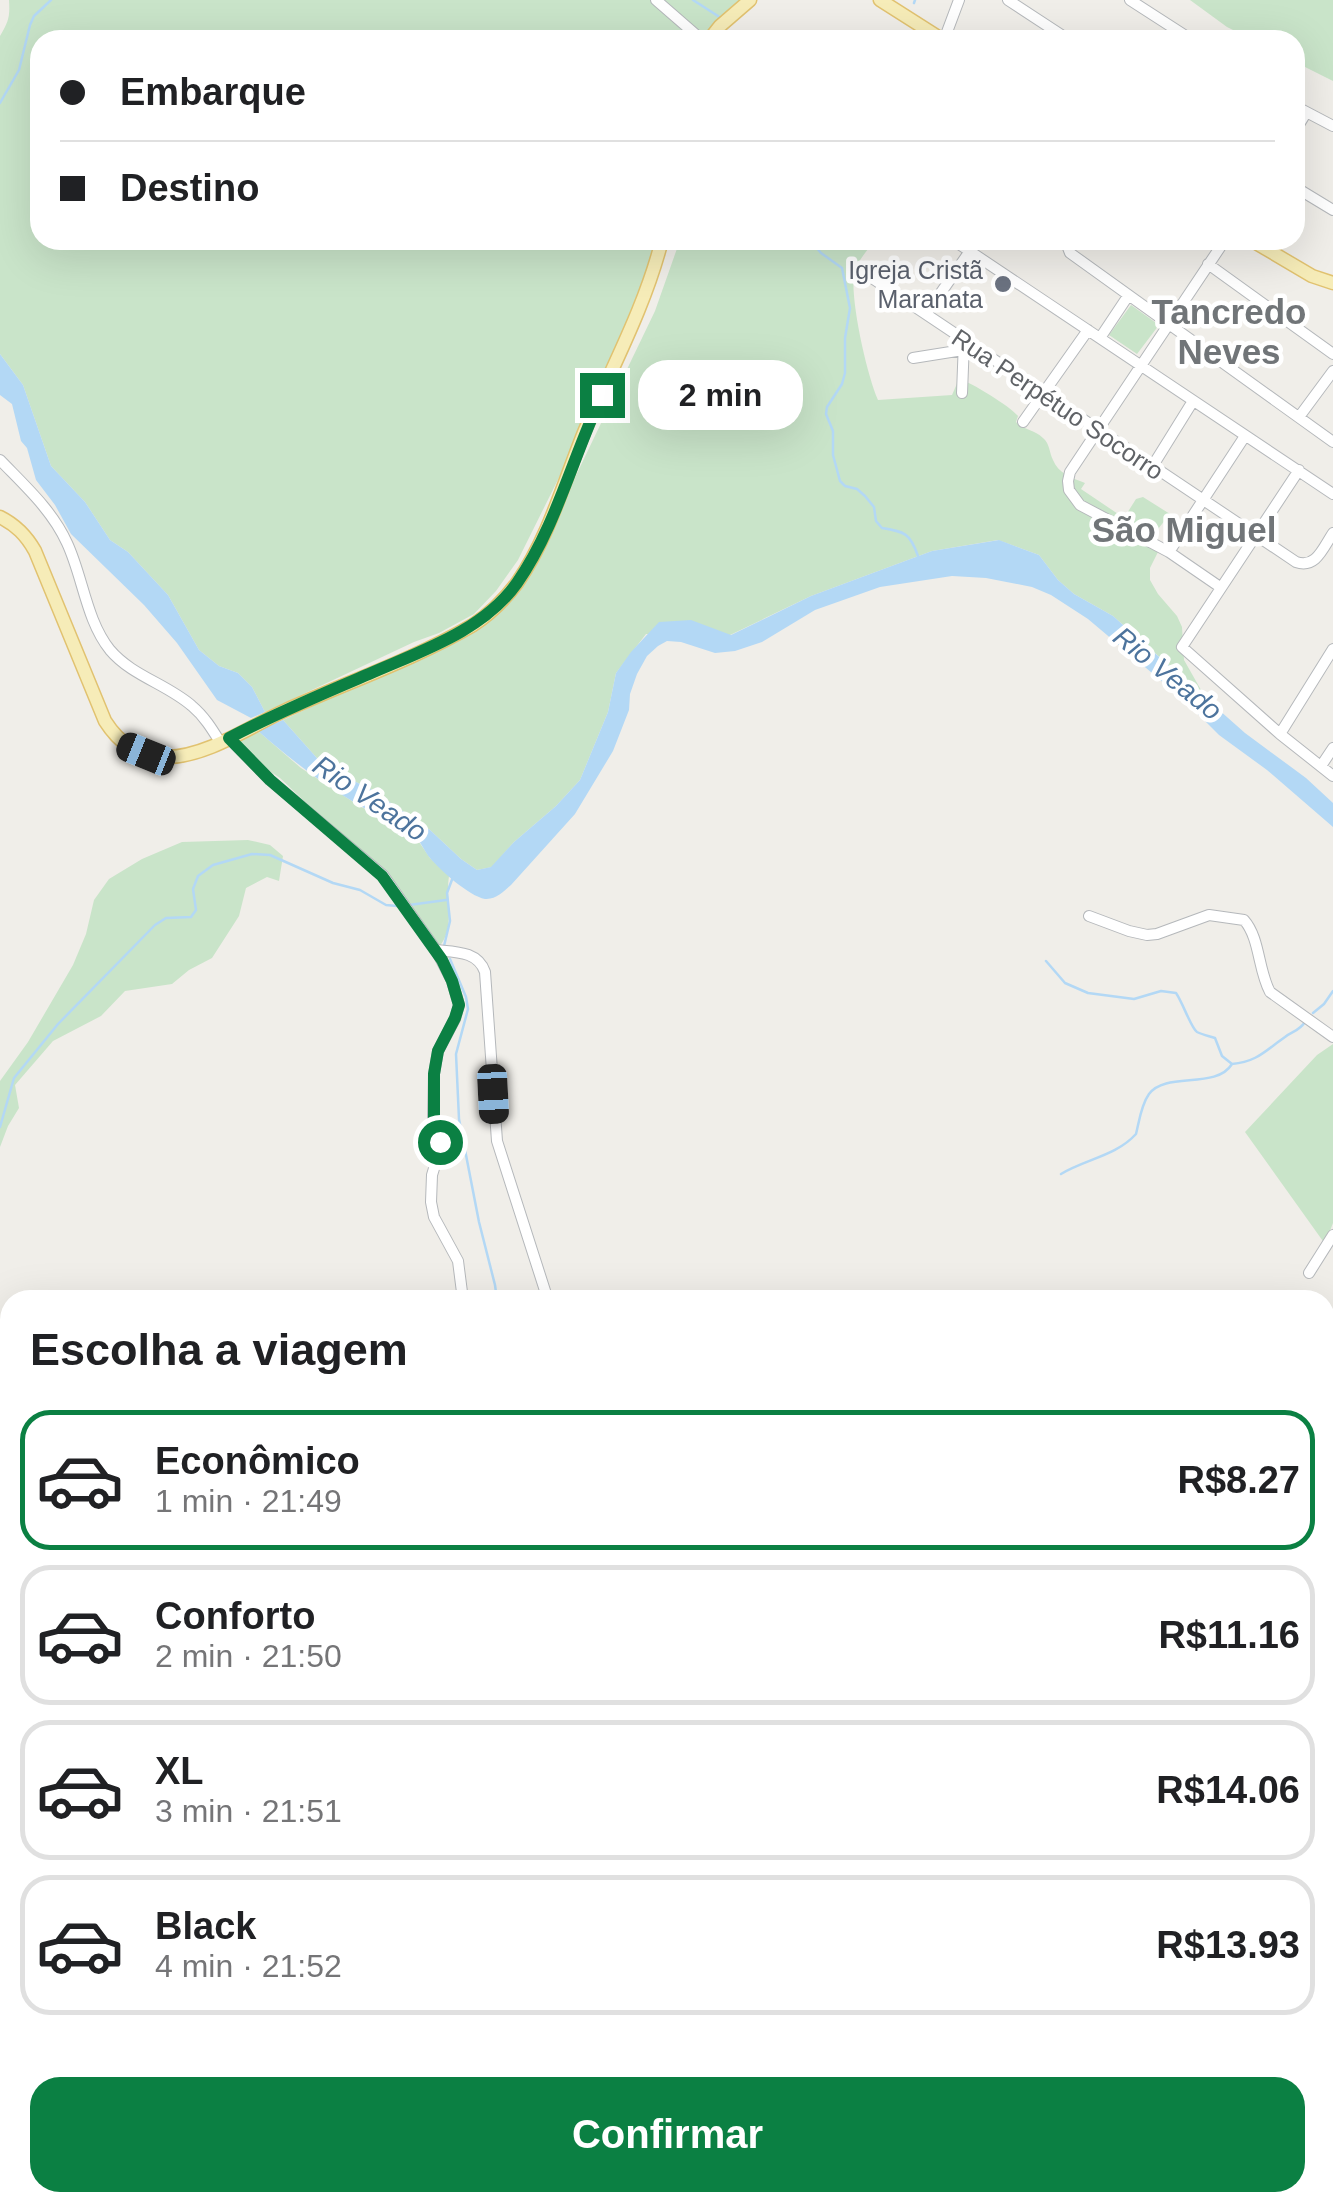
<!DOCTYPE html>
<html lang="pt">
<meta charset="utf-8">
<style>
:root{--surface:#fff;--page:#f6f6f6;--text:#202124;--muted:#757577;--line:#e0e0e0;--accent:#0b8043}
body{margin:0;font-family:Helvetica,sans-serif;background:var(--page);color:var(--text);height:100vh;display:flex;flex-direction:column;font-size:38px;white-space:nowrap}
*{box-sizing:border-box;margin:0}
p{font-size:32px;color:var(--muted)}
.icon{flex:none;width:55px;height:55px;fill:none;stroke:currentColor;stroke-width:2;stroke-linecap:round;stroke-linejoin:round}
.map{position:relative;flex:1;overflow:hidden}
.side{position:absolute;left:0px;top:1290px;width:1335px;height:922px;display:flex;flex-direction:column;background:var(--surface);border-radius:30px 30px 0 0;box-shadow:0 10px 40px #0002}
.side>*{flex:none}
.hud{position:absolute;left:30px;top:30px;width:1275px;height:220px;border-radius:30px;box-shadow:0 10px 40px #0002;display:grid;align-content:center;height:220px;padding:0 30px;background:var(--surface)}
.end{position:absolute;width:45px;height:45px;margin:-22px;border:12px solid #0b8043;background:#fff;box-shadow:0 0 0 5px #fff}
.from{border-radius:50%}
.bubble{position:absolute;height:70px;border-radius:30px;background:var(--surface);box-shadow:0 10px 40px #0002;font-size:32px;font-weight:700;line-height:70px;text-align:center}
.car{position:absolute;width:30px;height:60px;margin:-30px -15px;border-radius:12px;box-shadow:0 0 8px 2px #0007;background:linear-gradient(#222 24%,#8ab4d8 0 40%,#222 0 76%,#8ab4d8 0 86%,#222 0)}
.hud b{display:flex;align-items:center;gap:35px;height:95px;font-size:38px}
.hud b+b{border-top:2px solid var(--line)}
.hud i{width:25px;height:25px;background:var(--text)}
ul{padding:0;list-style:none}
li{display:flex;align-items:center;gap:30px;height:140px;margin:0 20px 15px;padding:0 10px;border:5px solid var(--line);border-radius:30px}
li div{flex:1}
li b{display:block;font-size:38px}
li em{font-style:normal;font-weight:700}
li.current{border-color:var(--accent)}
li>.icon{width:90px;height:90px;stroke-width:1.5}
h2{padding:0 30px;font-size:45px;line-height:120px}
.button{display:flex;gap:20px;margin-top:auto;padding:20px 30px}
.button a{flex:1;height:115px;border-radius:30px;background:var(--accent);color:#fff;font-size:40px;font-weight:700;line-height:115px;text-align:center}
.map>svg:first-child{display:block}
</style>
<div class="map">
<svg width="1333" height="2211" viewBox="0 0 1333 2211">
<rect width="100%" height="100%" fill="#f0eee9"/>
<path fill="#c9e4c9" d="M9,0H745L712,40H40V240H665L607,381L518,560L496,591L474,614L439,633L414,642L265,712L252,687L238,673L219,666L199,650L168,595L128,552L110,540L85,502L51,466L23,385L0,354V36C9,21 10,16 9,0Z
M1190,0H1333V81L1295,62V40H1253L1227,27Z
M680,240H875C868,250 856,262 854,274C850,300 867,375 878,400L952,395L959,379C971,382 1011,407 1018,416L1016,422C1024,430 1035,430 1043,438C1050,444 1049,452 1053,460C1058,473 1072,478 1085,483L1081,489L1124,518L1136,499L1143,497L1170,514L1146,544L1158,552L1150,568V580L1158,594L1177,616L1182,627L1184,660L1205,697L1113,616L1074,594L1058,580L1039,555L998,540L932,551L811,596L730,635L646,634L616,673L608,712L580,780L556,806L514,842L492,867L477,870L461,859L430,830L372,790L324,766L283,720L475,631L542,546L655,311Z
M1131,305L1159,325L1137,354L1109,335Z
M258,731L301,768L361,807L389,819L417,839L430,858L449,876C445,900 456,927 439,947L405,917L377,872L321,817L280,778L229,744Z
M248,840L270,845L283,856L279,881L267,877L246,888L239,916L212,958L189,970L172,984L125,991L101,1016L53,1041L15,1085L19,1108L8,1126L0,1147V1081L28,1042L73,965L86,934L94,900L109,879L142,859L182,842Z
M1333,1044V1223L1325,1244L1245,1132L1317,1055Z
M0,2046L10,2049V2202L507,2203L500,2211H0Z
M1325,2191H1333V2211H929L954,2203H967L998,2210L1025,2202H1325Z"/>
<path fill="#b3d8f5" d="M0,354L23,385L51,466L85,502L110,540L128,552L168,595L199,650L219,666L238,673L252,687L265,712L251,718L217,700L177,643L144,605L71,534L55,505L36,480L27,448L21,441L12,404L0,395Z
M999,540L1039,555L1058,580L1074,594L1113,616L1245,733L1306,778L1333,803V827L1267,770L1219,735L1184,700L1088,619L1051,595L1032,587L986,578L952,576L880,587L815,610L762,642L735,651L715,653L681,642L667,641L658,646L647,656L637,674L630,694L629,710L613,751L575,814L511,885C504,891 496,900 485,899C469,896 440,870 430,858C425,852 422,844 417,839C400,822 377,816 357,804C321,783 289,758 258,731L283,720L324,766L372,790L430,830L461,859L477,870L491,867L514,842L556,806L580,780L608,712L616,673L631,652L659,622L691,620L731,635L811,596L932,551Z"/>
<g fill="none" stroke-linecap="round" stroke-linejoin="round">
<path stroke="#b3d8f5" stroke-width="2.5" d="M693,0L721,18
M914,3L915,0
M733,33L738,40
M0,103L19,70L30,25L34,16L51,0
M810,240L821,253L842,268L850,308L845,338V373L842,384L827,407L826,414L833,431V455L840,481L845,486L857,489L865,496L874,507L876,521L882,528C905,532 910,533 918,556
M409,905L446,900
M444,946L450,921L447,893L453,877
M450,959L466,997L468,1009L456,1054L459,1119L479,1222L495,1285L497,1300
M1046,961L1065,983L1088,993L1134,999L1161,991L1176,993C1183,1003 1191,1028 1197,1032C1203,1035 1209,1036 1215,1038L1222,1056L1232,1064
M1313,1013L1324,1004L1333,991
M0,1127L14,1078L58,1024L155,925L166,918L191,917L196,910L193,889L198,876L213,865L252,854L270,855L333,883L360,890L386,905L397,906
M1061,1174C1086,1159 1116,1156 1136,1134C1139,1122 1141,1105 1149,1094C1166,1071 1216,1090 1232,1064C1257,1062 1266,1050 1285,1037C1293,1031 1299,1031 1305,1022
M0,1690L10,1691
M0,1754L10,1793
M1325,1789L1333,1784
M532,2211L540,2202"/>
<defs>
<path id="minor" d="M656,0L702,40
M1008,0L1069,40
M1130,0L1192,40
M944,40L959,0
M1295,106L1333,126
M1295,131L1306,113
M1295,187L1333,210
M953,240L1333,494
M1065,240L1070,253L1333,442
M1208,264L1333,354
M863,272L1296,562C1316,569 1323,548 1333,533
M926,314L970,251
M1100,338L1128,296
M913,358L963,350
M962,393L964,341
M1299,417L1333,371
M1023,422L1088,330
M0,460C25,486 52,510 67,543C83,577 86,620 110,650C132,676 167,684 192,706C204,716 212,729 220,742
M1152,467L1193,401
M1299,470L1182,647L1280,734L1333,776
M1169,552L1245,436
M1220,587L1169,552L1080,505L1069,490L1068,481L1070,472L1098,430L1225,240
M1280,734L1333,649
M229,738L270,780L383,875L436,950C455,952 478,951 485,972L497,1141L548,1300
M1321,766L1333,748
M1089,916L1129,931L1147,935L1157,934L1209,915L1244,920C1260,938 1258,970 1270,992L1333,1037
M436,950L452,981L459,1005L455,1019L438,1051L434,1074L433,1117L440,1149L432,1175L431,1202L434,1217L458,1261L463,1300
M1309,1273L1333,1235"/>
<path id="major" d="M880,0L943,40
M709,40L720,26L750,0
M1251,240L1312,276L1333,283
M0,517C16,525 26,535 35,551L105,721C119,743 139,758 167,757C206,757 251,726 286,710C348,682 415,659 473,625C490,614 505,599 517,583C549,537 564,481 585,430C612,367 645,307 662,240"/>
</defs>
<use href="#minor" stroke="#b5b8bb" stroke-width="12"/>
<use href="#major" stroke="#e1c270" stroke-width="15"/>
<use href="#minor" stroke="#fff" stroke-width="10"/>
<use href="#major" stroke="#f6ecb8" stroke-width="12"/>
</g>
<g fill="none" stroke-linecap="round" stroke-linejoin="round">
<path stroke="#0b8043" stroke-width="12" d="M440,1142L434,1117V1074L438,1051L455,1018L459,1005L452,981L442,960L382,876L270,780L229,738C274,714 322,694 369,674C421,651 483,631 517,583C556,527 573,456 602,395"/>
</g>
<circle fill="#6b7280" stroke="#fff" stroke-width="4" cx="1003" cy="284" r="10"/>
<g text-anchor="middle" stroke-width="9" stroke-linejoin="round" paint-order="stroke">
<g font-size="25" fill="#5b616d" stroke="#fff" text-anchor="end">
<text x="983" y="279">Igreja Cristã<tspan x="983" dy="29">Maranata</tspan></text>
</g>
<g font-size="25" fill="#606367" stroke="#fff">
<text transform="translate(1058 404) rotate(34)" y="9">Rua Perpétuo Socorro</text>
</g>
<g font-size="28" font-style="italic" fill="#4d749d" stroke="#fff">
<text transform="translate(1168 673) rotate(39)" y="10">Rio Veado</text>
<text transform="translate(370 798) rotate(34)" y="10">Rio Veado</text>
</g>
<g font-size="35" font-weight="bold" fill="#717578" stroke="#fff">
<text x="1229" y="324">Tancredo<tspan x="1229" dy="40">Neves</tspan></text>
<text x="1184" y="542">São Miguel</text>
</g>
</g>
</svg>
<i class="end from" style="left:440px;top:1142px"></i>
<i class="end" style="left:602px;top:395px"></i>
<div class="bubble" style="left:638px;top:360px;width:165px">2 min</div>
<i class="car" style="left:146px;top:754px;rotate:292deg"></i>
<i class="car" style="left:493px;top:1094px;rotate:177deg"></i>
<div class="hud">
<b><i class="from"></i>Embarque</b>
<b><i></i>Destino</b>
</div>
<section class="side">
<h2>Escolha a viagem</h2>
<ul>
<li class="current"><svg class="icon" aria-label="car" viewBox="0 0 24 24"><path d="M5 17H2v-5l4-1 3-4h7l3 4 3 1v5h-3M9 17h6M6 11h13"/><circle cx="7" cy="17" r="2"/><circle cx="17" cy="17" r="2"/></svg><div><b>Econômico</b><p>1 min · 21:49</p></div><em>R$8.27</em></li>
<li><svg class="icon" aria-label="car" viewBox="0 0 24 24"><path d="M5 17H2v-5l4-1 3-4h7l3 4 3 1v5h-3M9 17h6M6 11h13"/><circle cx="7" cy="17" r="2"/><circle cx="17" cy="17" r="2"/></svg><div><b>Conforto</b><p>2 min · 21:50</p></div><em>R$11.16</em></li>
<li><svg class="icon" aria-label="car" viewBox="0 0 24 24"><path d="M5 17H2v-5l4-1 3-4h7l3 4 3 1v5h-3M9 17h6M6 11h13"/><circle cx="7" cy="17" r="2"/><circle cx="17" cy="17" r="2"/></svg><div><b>XL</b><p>3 min · 21:51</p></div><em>R$14.06</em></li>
<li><svg class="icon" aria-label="car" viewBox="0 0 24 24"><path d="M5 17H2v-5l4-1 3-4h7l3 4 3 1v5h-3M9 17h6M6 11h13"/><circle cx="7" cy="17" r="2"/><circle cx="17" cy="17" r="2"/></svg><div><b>Black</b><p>4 min · 21:52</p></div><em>R$13.93</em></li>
</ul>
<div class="button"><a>Confirmar</a></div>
</section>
</div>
